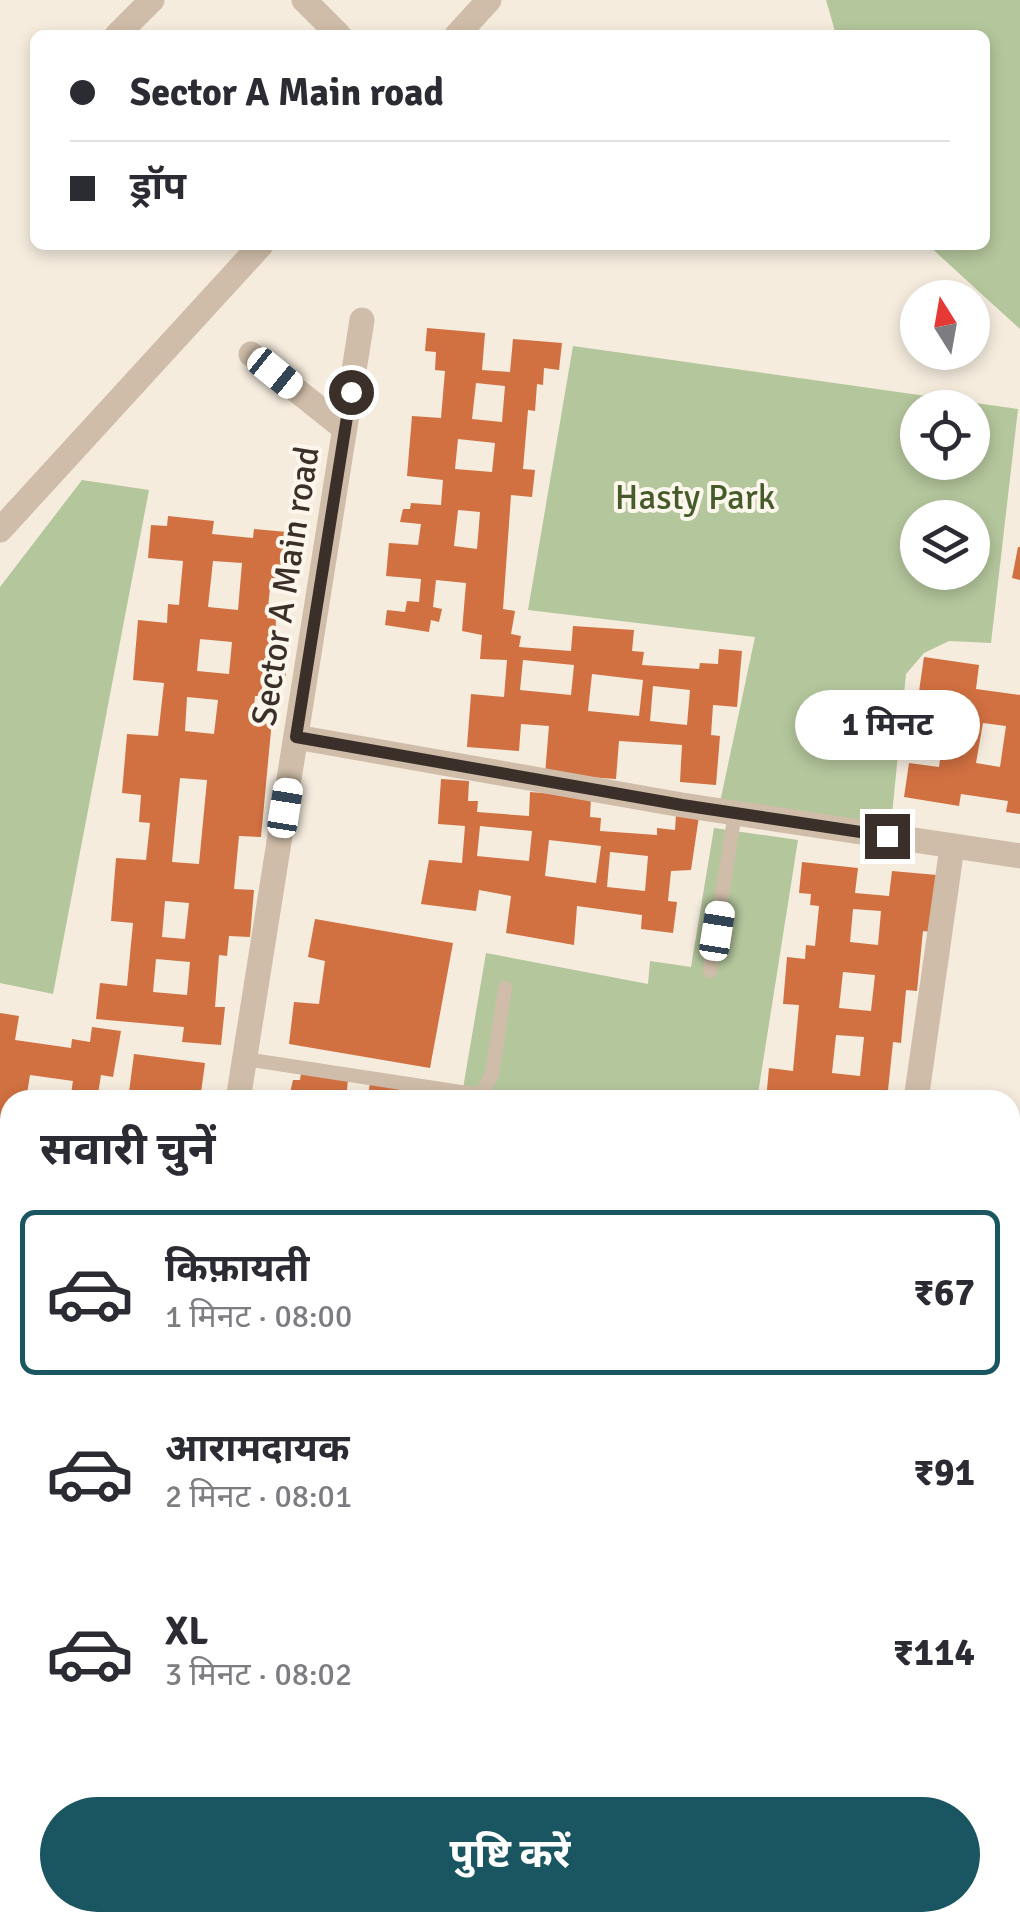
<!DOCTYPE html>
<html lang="hi">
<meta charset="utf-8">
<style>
:root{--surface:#fff;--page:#f2f2f3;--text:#2b2b33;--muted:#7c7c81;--line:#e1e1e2;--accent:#1a5661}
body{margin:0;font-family:Signika,"Noto Sans Devanagari",sans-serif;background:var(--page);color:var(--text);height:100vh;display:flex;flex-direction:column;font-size:38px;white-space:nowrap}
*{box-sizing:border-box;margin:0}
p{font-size:32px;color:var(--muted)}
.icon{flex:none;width:55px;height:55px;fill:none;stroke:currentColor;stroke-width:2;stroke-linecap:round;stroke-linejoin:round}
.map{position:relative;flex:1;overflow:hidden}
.panel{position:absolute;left:0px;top:1090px;width:1020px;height:842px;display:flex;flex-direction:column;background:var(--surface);border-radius:30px 30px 0 0;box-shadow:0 5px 15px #0003}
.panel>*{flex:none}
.guide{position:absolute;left:30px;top:30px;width:960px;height:220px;border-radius:15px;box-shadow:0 5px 15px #0003;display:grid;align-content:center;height:220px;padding:0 40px;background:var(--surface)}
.needle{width:65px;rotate:349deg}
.tools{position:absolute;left:900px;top:280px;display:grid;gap:20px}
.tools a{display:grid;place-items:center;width:90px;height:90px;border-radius:50%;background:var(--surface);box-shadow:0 5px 15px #0003;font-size:50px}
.end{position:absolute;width:45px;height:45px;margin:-22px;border:12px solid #3b3029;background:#fff;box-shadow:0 0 0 5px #fff}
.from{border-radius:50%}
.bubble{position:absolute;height:70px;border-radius:35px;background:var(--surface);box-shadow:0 5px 15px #0003;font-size:32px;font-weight:700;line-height:70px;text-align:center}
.car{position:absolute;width:30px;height:60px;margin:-30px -15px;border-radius:12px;box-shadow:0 0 8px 2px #0007;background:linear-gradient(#fff 24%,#345 0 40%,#fff 0 76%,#345 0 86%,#fff 0)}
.guide b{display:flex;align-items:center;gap:35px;height:95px;font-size:38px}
.guide b+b{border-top:2px solid var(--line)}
.guide i{width:25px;height:25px;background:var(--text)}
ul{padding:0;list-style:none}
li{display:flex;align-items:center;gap:30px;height:165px;margin:0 20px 15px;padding:0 20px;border:5px solid transparent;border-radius:15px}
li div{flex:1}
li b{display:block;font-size:38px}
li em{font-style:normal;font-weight:700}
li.active{border-color:var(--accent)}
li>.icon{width:90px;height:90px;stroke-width:1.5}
h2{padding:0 40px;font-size:45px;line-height:120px}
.button{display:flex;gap:20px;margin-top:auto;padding:20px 40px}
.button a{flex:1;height:115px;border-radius:60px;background:var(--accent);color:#fff;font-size:40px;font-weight:700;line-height:115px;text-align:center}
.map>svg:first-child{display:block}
</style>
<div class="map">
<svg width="1020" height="1932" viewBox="0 0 1020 1932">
<rect width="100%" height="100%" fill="#f5ecde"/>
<path fill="#b4c69c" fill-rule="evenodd" d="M826,0H1020V329L928,245H985V35H836Z
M573,346L1018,409L991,643L949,641L924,653L906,674L890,835L718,812L755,637L528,610ZM918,408H972V462H918ZM918,518H972V572H918Z
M82,480L149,490L53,994L0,983V587Z
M714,828L798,840L757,1100H461L486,953L648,984L650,961L691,967Z
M1010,1345L1020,1346V1518L1010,1516Z
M1020,1768V1932H997L998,1923L1010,1922V1839Z
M479,1923H617L615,1932H475Z"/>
<path fill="#d17041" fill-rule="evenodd" d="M427,328L485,333L482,370L510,372L513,339L562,343L559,370L544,368L543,385L537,384L535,411L528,410L523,469L535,470L532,497L511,495L503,609L515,611L511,634L521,636L519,647L571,651L573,626L634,630L632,651L644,652L642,665L699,669L700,663L718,664L719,649L742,651L737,707L713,705L711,735L720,736L716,785L680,782L682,745L619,741L616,779L545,774L549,726L521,724L519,751L467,747L471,694L504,697L507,660L480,659L482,635L462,631L466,583L436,580L433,607L442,609L439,622L431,620L429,632L385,625L387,610L405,612L407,601L419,602L421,579L386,576L389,543L418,545L421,524L400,522L403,509H410L411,503L441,505L443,480L407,476L412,416L441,418L445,371L435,370L436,352L425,351ZM476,383L505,386L502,422L472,419ZM458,439L495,443L492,472L455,469ZM458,510L480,512L477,549L454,546ZM523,660L574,665L571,695L520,690ZM592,674L643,680L639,716L588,711ZM653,686L690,690L687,725L650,721Z
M168,516L214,521L212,534L253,538L254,529L298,533L295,566L281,565L280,579L271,578L267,618L276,619L275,639L289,641L285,681L263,680L261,696H255L253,718L272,720L261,837L239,836L234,889L254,890L250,937L229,936L227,956L219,955L215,1007H225L221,1045L182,1042L184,1027L96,1019L100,983L127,986L133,923L111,921L116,858L146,860L150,823L139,822L141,795L122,793L127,734L158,736L164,683L133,680L138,620L167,623L168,604L179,605L183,561L148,558L151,525L167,526ZM213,561L242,563L238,610L208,607ZM200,639L232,642L229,674L197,671ZM187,697L218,700L214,734L185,731ZM180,778L207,780L199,864L172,862ZM165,901L189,903L185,939L162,937ZM156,959L190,962L187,995L153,992Z
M1018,547H1020V580L1012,578Z
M924,657L979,665L976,689L1020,695V814L1006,812L1008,801L961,794L959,806L904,797L909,763L939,767L947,710L917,705ZM983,723L1006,726L1000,767L976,763Z
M441,779L469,781L468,801H478L477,812L529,816L530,792L591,797L590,817L601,818L600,831L657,835V828L675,830L676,815L699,816L691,870L671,871L668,901L677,902L673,933L641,929L642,915L577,906L574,945L506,933L511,896L479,890L476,911L421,904L429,860L462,863L465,826L438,824ZM480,826L532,831L529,861L477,856ZM549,840L601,846L596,883L545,876ZM610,852L648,856L645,891L607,887Z
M802,862L858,868L855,893L889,896L892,871L937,875L932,932L923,931L917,991L906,990L901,1043L893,1042L887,1100H766L769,1068L793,1071L799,1005L783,1004L787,957L805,959L806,945L815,946L819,906L810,905L811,894L799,893ZM853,909L881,911L878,945L850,942ZM843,972L875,975L871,1011L839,1008ZM836,1035L864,1037L860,1076L832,1073Z
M315,919L453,943L430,1068L289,1044L294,1002L319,1004L325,961L308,957Z
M0,1013L19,1016L15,1040L71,1048L72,1039L90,1042L92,1027L121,1031L113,1077L101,1075L97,1100H70L73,1081L30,1075L26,1100H10V1141L0,1139Z
M134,1054L205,1063L200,1100H128Z
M301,1073L348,1079L346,1100H310L311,1095L290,1093L293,1080H300Z
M370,1081L399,1085L398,1100H368Z
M0,1500L10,1501V1538L0,1536Z
M8,1544H10V1600L0,1599V1559L6,1560Z
M1010,1579L1020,1581V1639L1012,1670Z
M2,1680L10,1682V1820L0,1818Z
M1010,1691L1020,1694L1019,1721L1010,1720Z
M0,1826L10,1827V1922H88L87,1932H0Z
M212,1922H247L246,1932H211Z
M276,1922H306L304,1932H274Z
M590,1922L643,1923L642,1932H588Z
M717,1922H766L765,1932L716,1931Z
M829,1922H965L964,1927L982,1930L827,1932Z"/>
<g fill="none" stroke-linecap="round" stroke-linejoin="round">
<path stroke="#cfbda9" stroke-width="14" d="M710,971L735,813
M245,1059L474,1094L483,1092L492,1074L505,988"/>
<path stroke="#cfbda9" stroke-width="25" d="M304,0L339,35
M117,35L152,0
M457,35L489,0
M251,354L345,429
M0,530L261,245
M296,737L682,805L1020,856
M238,1100L362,320
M916,1100L952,847
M0,1170L10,1172
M1010,1508L1020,1509
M0,1627L10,1628
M107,1932L108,1922
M776,1932L777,1922"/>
</g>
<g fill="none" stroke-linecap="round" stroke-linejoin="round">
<path stroke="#3b3029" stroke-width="12" d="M351,392L296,737L682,805L887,836"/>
</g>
<g text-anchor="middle" stroke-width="8" stroke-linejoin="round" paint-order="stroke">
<g font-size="35" fill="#455c2a" stroke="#fcf6ec">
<text x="695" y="509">Hasty Park</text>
</g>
<g font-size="35" fill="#3b3029" stroke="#fcf6ec">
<text transform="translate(285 586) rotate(-81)" y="12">Sector A Main road</text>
</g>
</g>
</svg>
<div class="tools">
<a><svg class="needle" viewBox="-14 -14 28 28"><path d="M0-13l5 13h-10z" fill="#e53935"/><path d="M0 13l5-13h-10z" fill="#7c7c81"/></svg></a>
<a><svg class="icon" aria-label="locate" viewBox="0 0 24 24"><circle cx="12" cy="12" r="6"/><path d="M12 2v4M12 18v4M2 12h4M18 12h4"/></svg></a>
<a><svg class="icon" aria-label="layers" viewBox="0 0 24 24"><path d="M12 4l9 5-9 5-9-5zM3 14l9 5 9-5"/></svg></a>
</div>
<i class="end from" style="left:351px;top:392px"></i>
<i class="end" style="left:887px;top:836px"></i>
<div class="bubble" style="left:795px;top:690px;width:185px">1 मिनट</div>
<i class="car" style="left:275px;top:373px;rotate:129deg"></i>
<i class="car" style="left:285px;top:808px;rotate:9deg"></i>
<i class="car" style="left:717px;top:931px;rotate:9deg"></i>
<div class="guide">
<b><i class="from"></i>Sector A Main road</b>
<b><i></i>ड्रॉप</b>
</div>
<section class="panel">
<h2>सवारी चुनें</h2>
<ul>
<li class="active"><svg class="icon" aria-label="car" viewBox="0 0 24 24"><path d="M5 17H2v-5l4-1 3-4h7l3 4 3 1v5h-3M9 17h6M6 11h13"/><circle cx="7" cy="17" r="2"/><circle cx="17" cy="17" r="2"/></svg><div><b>किफ़ायती</b><p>1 मिनट · 08:00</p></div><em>₹67</em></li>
<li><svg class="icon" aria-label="car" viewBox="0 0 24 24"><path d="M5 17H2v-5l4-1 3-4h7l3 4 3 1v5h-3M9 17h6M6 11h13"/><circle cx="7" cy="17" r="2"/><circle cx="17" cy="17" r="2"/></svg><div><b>आरामदायक</b><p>2 मिनट · 08:01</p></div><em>₹91</em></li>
<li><svg class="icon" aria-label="car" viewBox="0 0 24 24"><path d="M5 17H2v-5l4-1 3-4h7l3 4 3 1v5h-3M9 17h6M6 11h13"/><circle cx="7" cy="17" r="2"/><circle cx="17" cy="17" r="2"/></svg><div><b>XL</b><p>3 मिनट · 08:02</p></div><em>₹114</em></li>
</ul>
<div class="button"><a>पुष्टि करें</a></div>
</section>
</div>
